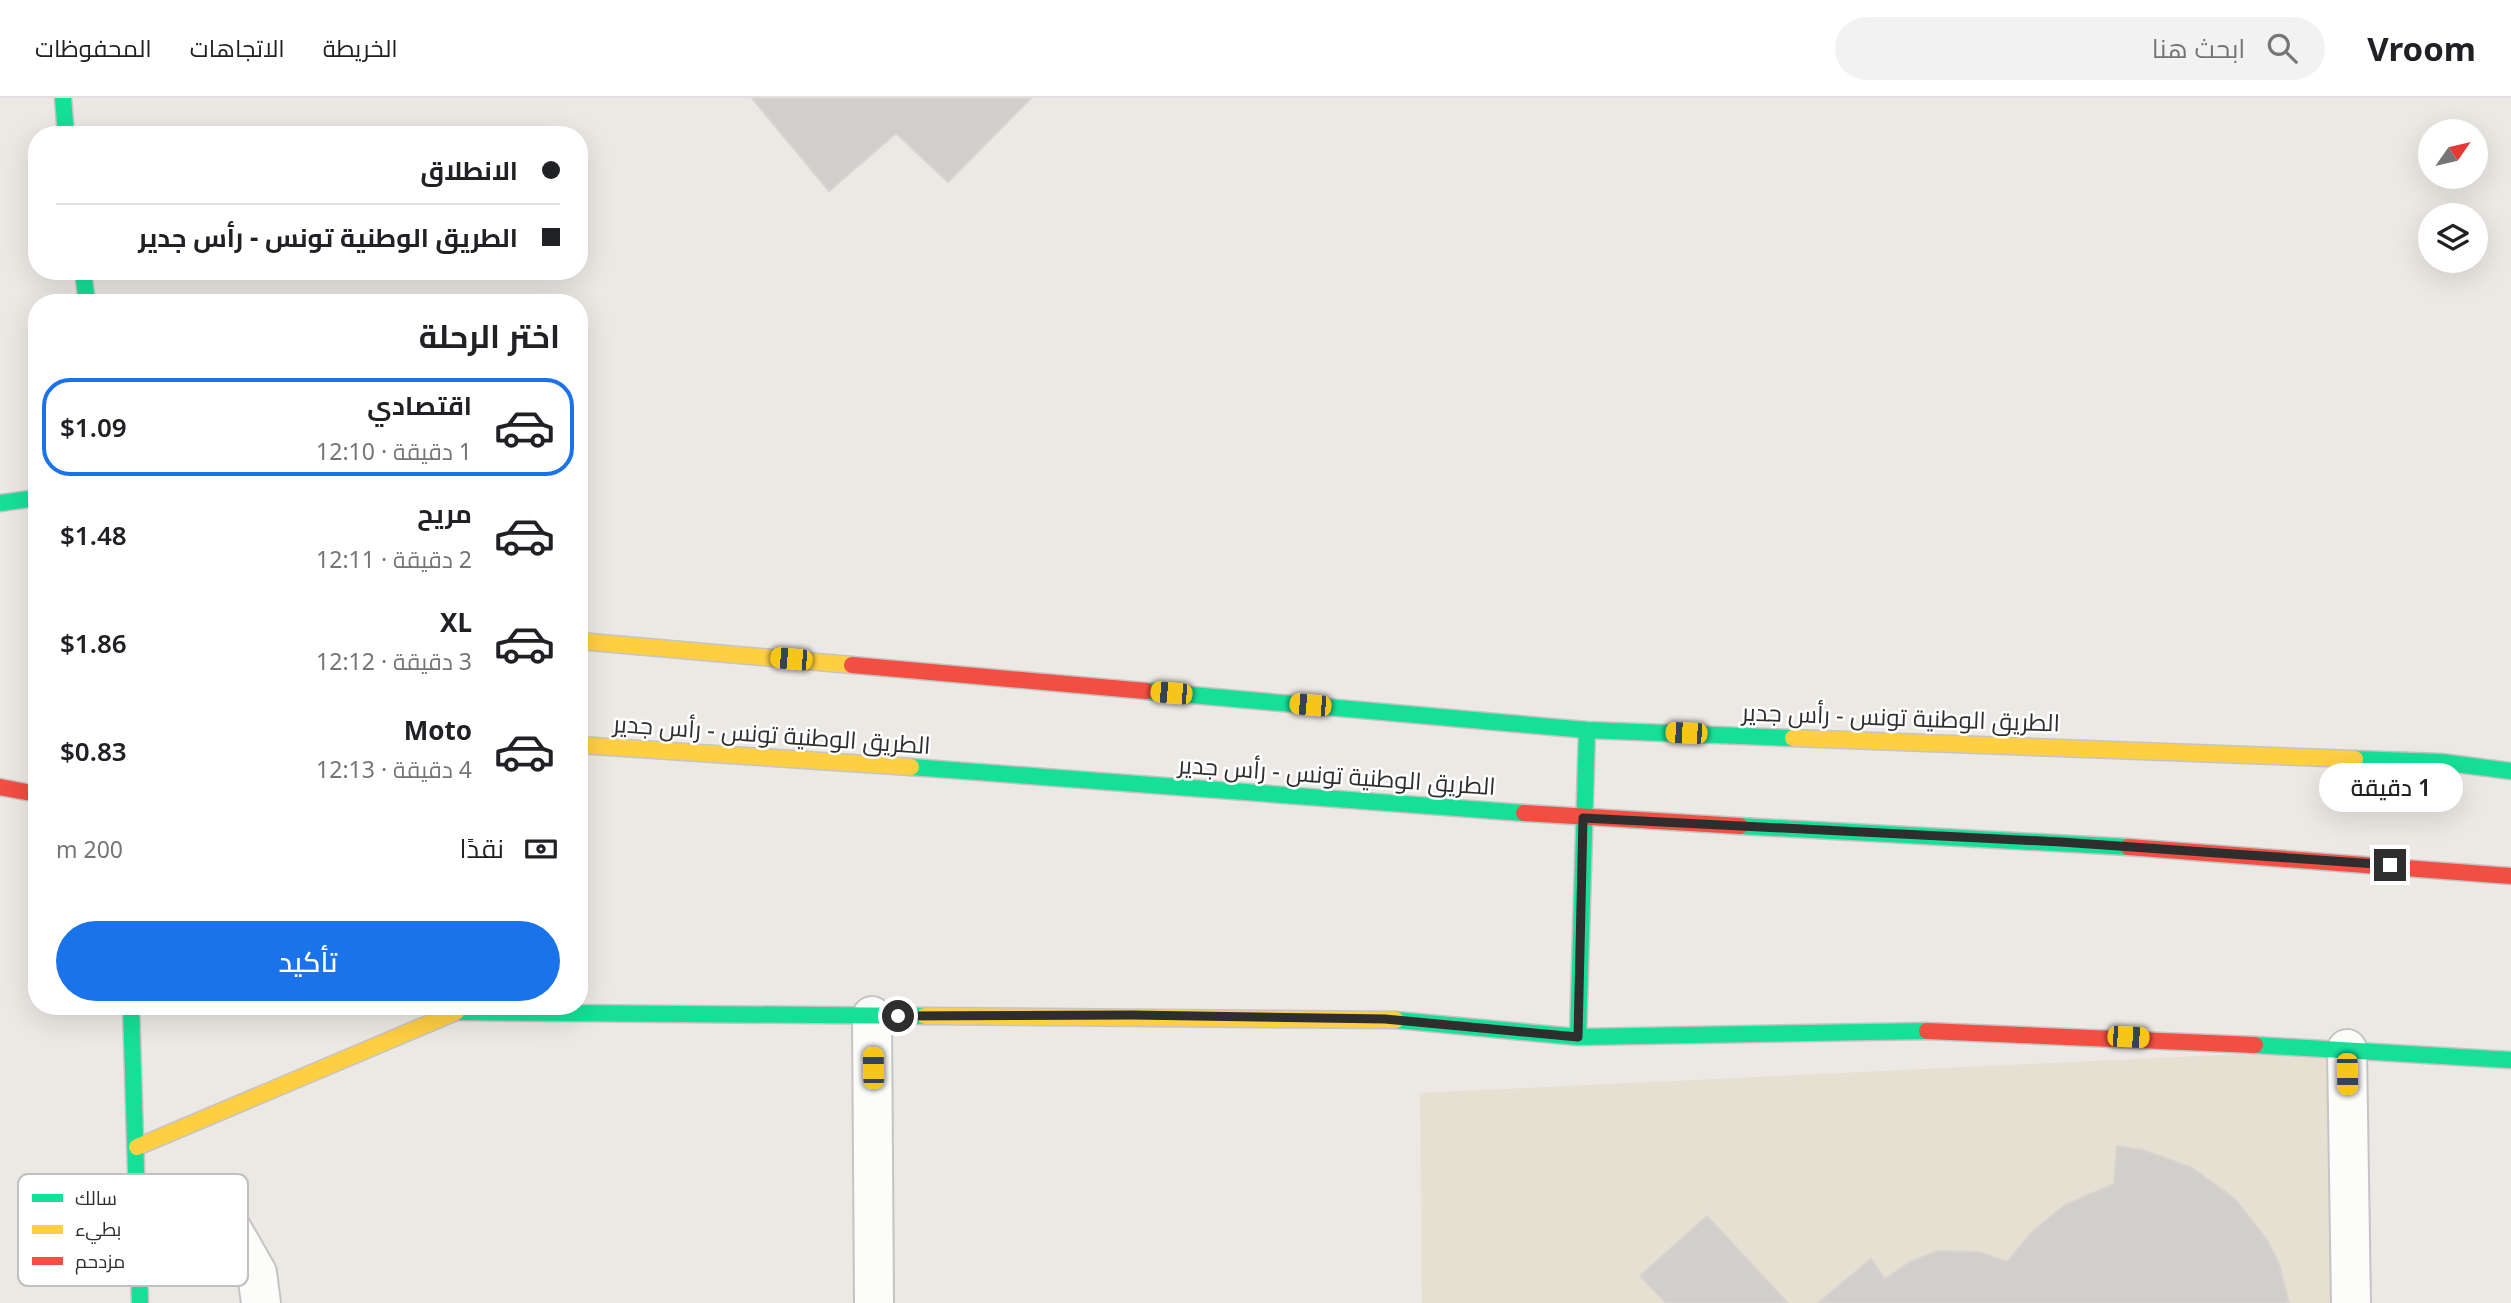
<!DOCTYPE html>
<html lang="ar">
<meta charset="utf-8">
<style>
:root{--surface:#fff;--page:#f2f2f2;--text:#202124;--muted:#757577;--line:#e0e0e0;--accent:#1a73e8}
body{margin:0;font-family:"Noto Sans",Cairo,sans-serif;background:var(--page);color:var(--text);direction:rtl;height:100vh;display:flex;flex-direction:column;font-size:26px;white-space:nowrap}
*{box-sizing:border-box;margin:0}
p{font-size:23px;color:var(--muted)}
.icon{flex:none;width:38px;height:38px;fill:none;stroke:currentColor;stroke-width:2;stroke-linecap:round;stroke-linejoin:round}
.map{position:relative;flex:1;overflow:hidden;direction:ltr}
.details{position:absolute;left:28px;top:196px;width:560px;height:721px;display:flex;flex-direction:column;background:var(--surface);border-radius:28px;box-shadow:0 7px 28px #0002;direction:rtl}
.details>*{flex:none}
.hud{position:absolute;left:28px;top:28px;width:560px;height:154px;border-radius:28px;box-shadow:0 7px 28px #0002;direction:rtl;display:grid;align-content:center;height:154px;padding:0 28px;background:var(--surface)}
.needle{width:46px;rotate:56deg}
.fabs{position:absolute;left:2418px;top:21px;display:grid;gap:14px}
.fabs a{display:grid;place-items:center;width:70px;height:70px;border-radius:50%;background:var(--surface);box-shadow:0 7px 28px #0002;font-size:35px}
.end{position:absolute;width:32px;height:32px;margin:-16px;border:9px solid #2e2e2e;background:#fff;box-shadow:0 0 0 4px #fff}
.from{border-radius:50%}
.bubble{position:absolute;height:49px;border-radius:24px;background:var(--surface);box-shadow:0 7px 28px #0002;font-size:23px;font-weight:600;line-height:49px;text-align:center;direction:rtl}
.car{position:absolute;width:21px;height:42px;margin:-21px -10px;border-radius:9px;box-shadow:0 0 5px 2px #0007;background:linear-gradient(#f5c518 24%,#345 0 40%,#f5c518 0 76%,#345 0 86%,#f5c518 0)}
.hud b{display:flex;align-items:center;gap:24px;height:66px;font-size:26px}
.hud b+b{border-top:2px solid var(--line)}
.hud i{width:18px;height:18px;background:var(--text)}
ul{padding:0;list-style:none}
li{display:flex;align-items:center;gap:21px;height:98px;margin:0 14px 10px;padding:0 14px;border:4px solid transparent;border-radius:28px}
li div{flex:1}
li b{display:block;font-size:26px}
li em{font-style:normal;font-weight:600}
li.selected{border-color:var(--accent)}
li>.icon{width:63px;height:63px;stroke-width:1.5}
h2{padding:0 28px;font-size:32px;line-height:84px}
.pay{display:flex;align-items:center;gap:18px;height:77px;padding:0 28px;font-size:26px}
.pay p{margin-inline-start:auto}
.cta{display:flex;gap:14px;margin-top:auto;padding:14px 28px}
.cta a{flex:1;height:80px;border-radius:42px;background:var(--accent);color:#fff;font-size:28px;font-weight:600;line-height:80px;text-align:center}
header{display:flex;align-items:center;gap:42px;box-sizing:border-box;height:98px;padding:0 35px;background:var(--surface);border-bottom:2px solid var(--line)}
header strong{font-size:33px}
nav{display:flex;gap:38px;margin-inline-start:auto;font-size:24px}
.search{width:490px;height:63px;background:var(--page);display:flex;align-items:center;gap:18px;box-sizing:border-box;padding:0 24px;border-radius:38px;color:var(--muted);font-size:26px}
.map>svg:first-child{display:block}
</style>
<header>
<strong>Vroom</strong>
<div class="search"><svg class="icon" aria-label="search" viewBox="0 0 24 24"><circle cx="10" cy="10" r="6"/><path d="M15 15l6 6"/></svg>ابحث هنا</div>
<nav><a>الخريطة</a><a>الاتجاهات</a><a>المحفوظات</a></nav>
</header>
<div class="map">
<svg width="2511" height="1205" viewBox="0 0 2511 1205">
<rect width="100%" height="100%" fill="#ece8e4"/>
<path fill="#e6e0d3" d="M2347,951L2344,1205H1422L1420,995Z"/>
<path fill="#d1cecb" stroke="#d7d4d0" stroke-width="2" d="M752,0H1031L948,84L896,35L829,93Z
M2117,1048L2143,1052L2192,1070L2235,1101L2267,1142L2279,1166L2289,1205H1818L1871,1161L1885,1181L1910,1164L1937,1153L1979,1154L2007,1164L2033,1133L2065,1107L2114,1086Z
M1707,1118L1788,1205H1666L1640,1178Z"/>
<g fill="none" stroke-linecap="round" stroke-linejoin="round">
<defs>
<path id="street" d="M872,918L874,1205
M2347,951L2351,1205
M138,1099L221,1112L257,1175L261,1205"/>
<path id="fast" d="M63,0L66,37
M83,173L87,205
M0,405L37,400
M1146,593L1587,632L1793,640
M2355,661L2441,664L2511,673
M911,669L1524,715
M1740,728L2128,749
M131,908L140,1205
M435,908L456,914L925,918
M1396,922L1578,939L1927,933
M1578,939L1587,632
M2255,947L2511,962"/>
<path id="slow" d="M579,543L852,567
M1793,640L2355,661
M579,647L911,669
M925,918L1396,922
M137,1049L456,914"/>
<path id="jam" d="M852,567L1146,593
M0,689L37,696
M1524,715L1740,728
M2128,749L2511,778
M1927,933L2255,947"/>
</defs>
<use href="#street" stroke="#c5c4c5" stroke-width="42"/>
<use href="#fast" stroke="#c5c4c5" stroke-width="19"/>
<use href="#slow" stroke="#c5c4c5" stroke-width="19"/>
<use href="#jam" stroke="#c5c4c5" stroke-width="19"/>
<use href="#street" stroke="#fcfcfb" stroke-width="38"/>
<use href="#fast" stroke="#16e098" stroke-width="16"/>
<use href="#slow" stroke="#ffcf43" stroke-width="16"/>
<use href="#jam" stroke="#f24e42" stroke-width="16"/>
</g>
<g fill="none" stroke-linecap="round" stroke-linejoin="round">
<path stroke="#2e2e2e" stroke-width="9" d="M898,918L1133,917L1385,921L1578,939L1583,720L2061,744L2390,767"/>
</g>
<g text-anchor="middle" stroke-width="5" stroke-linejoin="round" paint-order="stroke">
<g font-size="24" fill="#2e2e2e" stroke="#fff">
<text transform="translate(1901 620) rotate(2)" y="8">الطريق الوطنية تونس - رأس جدير</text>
<text transform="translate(772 637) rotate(4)" y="8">الطريق الوطنية تونس - رأس جدير</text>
<text transform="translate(1337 678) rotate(4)" y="8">الطريق الوطنية تونس - رأس جدير</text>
</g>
</g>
<rect x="18" y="1076" width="230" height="112" rx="10" fill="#fff" stroke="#c0c0c0" stroke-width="2"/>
<rect x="32" y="1096" width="31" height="8" fill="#16e098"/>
<rect x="32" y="1127" width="31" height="9" fill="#ffcf43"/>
<rect x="32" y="1159" width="31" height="8" fill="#f24e42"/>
<g font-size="19" fill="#2e2e2e">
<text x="75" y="1107">سالك</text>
<text x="75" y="1138">بطيء</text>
<text x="75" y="1170">مزدحم</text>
</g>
</svg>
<div class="fabs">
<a><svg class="needle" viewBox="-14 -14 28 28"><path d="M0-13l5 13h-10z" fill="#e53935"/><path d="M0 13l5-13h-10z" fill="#757577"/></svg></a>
<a><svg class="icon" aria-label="layers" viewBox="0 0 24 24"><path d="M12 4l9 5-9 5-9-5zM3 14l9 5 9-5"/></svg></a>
</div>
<i class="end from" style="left:898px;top:918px"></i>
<i class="end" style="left:2390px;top:767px"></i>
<div class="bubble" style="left:2319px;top:665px;width:144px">1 دقيقة</div>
<i class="car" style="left:791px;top:561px;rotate:275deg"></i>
<i class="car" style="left:1171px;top:595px;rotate:275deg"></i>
<i class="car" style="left:1310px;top:607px;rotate:275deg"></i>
<i class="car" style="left:1686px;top:635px;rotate:272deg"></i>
<i class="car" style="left:2128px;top:939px;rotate:93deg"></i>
<i class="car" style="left:873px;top:970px;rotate:359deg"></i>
<i class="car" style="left:2347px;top:976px;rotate:179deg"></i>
<div class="hud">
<b><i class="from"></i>الانطلاق</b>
<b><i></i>الطريق الوطنية تونس - رأس جدير</b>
</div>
<section class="details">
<h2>اختر الرحلة</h2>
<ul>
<li class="selected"><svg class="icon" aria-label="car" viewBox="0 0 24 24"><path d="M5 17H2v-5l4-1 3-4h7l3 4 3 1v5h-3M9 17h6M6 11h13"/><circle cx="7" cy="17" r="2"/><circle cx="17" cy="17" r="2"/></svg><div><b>اقتصادي</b><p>1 دقيقة · 12:10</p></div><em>$1.09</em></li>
<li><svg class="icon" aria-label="car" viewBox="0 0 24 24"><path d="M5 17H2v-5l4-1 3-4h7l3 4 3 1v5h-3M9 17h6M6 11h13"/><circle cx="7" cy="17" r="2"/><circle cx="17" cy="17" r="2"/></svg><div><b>مريح</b><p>2 دقيقة · 12:11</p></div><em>$1.48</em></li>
<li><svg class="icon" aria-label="car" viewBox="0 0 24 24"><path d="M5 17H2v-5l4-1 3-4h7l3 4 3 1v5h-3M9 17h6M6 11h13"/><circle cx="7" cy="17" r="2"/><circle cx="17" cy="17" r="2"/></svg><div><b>XL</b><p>3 دقيقة · 12:12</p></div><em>$1.86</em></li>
<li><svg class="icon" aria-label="car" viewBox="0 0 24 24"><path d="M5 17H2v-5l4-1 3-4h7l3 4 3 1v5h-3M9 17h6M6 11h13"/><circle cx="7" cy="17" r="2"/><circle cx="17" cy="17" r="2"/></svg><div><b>Moto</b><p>4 دقيقة · 12:13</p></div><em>$0.83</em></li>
</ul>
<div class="pay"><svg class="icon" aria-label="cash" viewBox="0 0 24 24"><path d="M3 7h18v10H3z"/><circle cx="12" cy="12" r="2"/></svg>نقدًا<p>200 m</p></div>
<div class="cta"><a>تأكيد</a></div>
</section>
</div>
